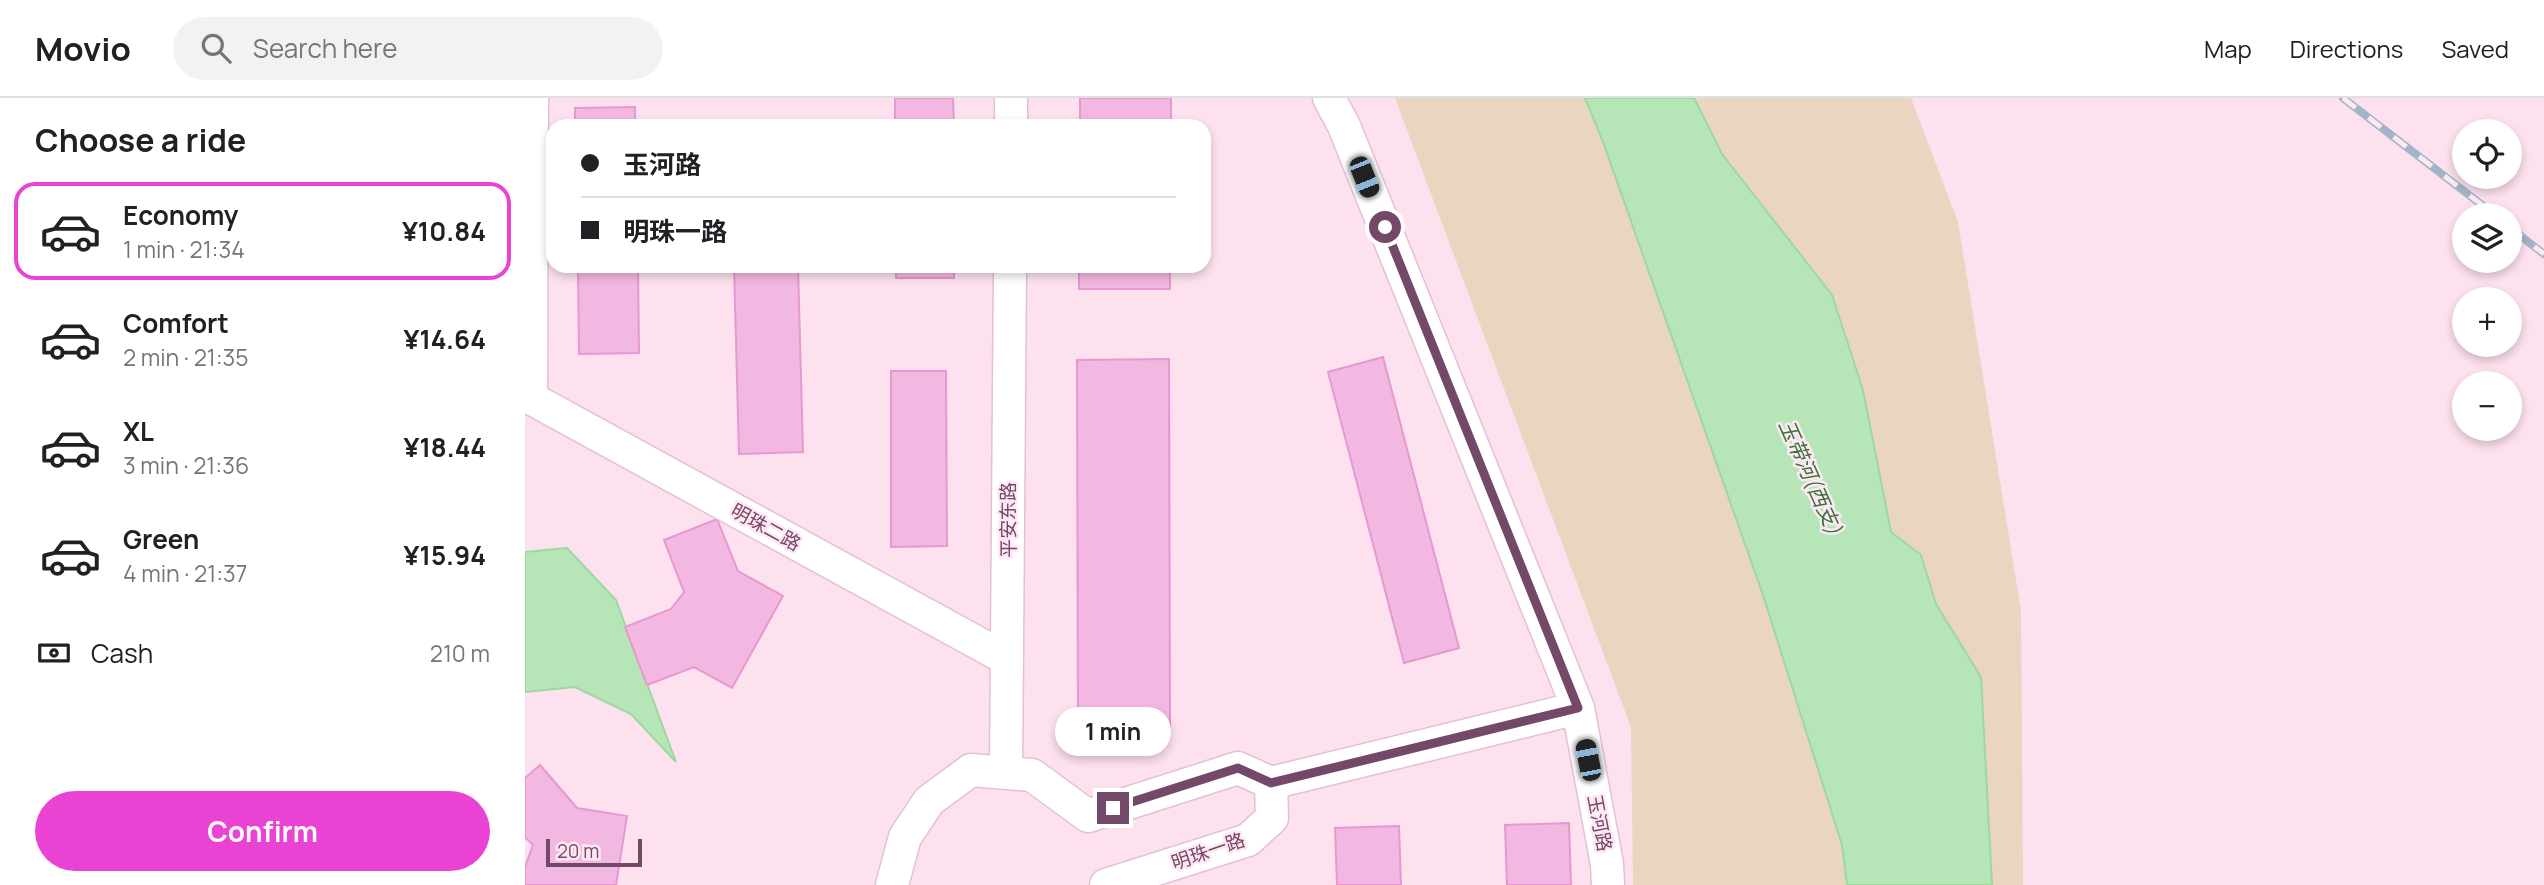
<!DOCTYPE html>
<meta charset="utf-8">
<style>
:root{--surface:#fff;--page:#f2f2f2;--text:#202124;--muted:#757577;--line:#e0e0e0;--accent:#ea43d3}
body{margin:0;font-family:Manrope,"Noto Sans SC",sans-serif;background:var(--page);color:var(--text);height:100vh;display:flex;flex-direction:column;font-size:26px;white-space:nowrap}
*{box-sizing:border-box;margin:0}
p{font-size:23px;color:var(--muted)}
.icon{flex:none;width:38px;height:38px;fill:none;stroke:currentColor;stroke-width:2;stroke-linecap:round;stroke-linejoin:round}
.map{position:relative;flex:1;overflow:hidden}
.drawer{display:flex;flex-direction:column;background:var(--surface);width:525px}
.drawer>*{flex:none}
.guide{position:absolute;left:21px;top:21px;width:665px;height:154px;border-radius:21px;box-shadow:0 4px 10px #0003;display:grid;align-content:center;height:154px;padding:0 35px;background:var(--surface)}
.controls{position:absolute;left:1927px;top:21px;display:grid;gap:14px}
.controls a{display:grid;place-items:center;width:70px;height:70px;border-radius:50%;background:var(--surface);box-shadow:0 4px 10px #0003;font-size:35px}
.scale{position:absolute;left:21px;bottom:18px;width:96px;box-sizing:border-box;padding-left:7px;border:4px solid #744868;border-top:0;font-size:19px;line-height:24px;white-space:nowrap;color:#744868;-webkit-text-stroke:5px #ffe8f3;paint-order:stroke}
.end{position:absolute;width:32px;height:32px;margin:-16px;border:9px solid #744868;background:#fff;box-shadow:0 0 0 4px #fff}
.from{border-radius:50%}
.bubble{position:absolute;height:49px;border-radius:24px;background:var(--surface);box-shadow:0 4px 10px #0003;font-size:23px;font-weight:700;line-height:49px;text-align:center}
.car{position:absolute;width:21px;height:42px;margin:-21px -10px;border-radius:9px;box-shadow:0 0 5px 2px #0007;background:linear-gradient(#222 24%,#8ab4d8 0 40%,#222 0 76%,#8ab4d8 0 86%,#222 0)}
.guide b{display:flex;align-items:center;gap:24px;height:66px;font-size:26px}
.guide b+b{border-top:2px solid var(--line)}
.guide i{width:18px;height:18px;background:var(--text)}
ul{padding:0;list-style:none}
li{display:flex;align-items:center;gap:21px;height:98px;margin:0 14px 10px;padding:0 21px;border:4px solid transparent;border-radius:21px}
li div{flex:1}
li b{display:block;font-size:26px}
li em{font-style:normal;font-weight:700}
li.on{border-color:var(--accent)}
li>.icon{width:63px;height:63px;stroke-width:1.5}
h2{padding:0 35px;font-size:32px;line-height:84px}
.pay{display:flex;align-items:center;gap:18px;height:77px;padding:0 35px;font-size:26px}
.pay p{margin-inline-start:auto}
.primary-button{display:flex;gap:14px;margin-top:auto;padding:14px 35px}
.primary-button a{flex:1;height:80px;border-radius:42px;background:var(--accent);color:#fff;font-size:28px;font-weight:700;line-height:80px;text-align:center}
header{display:flex;align-items:center;gap:42px;box-sizing:border-box;height:98px;padding:0 35px;background:var(--surface);border-bottom:2px solid var(--line)}
header strong{font-size:33px}
nav{display:flex;gap:38px;margin-inline-start:auto;font-size:24px}
.search{width:490px;height:63px;background:var(--page);display:flex;align-items:center;gap:18px;box-sizing:border-box;padding:0 24px;border-radius:38px;color:var(--muted);font-size:26px}
main{display:flex;flex:1;min-height:0}
.map>svg:first-child{display:block}
</style>
<header>
<strong>Movio</strong>
<div class="search"><svg class="icon" aria-label="search" viewBox="0 0 24 24"><circle cx="10" cy="10" r="6"/><path d="M15 15l6 6"/></svg>Search here</div>
<nav><a>Map</a><a>Directions</a><a>Saved</a></nav>
</header>
<main>
<section class="drawer">
<h2>Choose a ride</h2>
<ul>
<li class="on"><svg class="icon" aria-label="car" viewBox="0 0 24 24"><path d="M5 17H2v-5l4-1 3-4h7l3 4 3 1v5h-3M9 17h6M6 11h13"/><circle cx="7" cy="17" r="2"/><circle cx="17" cy="17" r="2"/></svg><div><b>Economy</b><p>1 min · 21:34</p></div><em>¥10.84</em></li>
<li><svg class="icon" aria-label="car" viewBox="0 0 24 24"><path d="M5 17H2v-5l4-1 3-4h7l3 4 3 1v5h-3M9 17h6M6 11h13"/><circle cx="7" cy="17" r="2"/><circle cx="17" cy="17" r="2"/></svg><div><b>Comfort</b><p>2 min · 21:35</p></div><em>¥14.64</em></li>
<li><svg class="icon" aria-label="car" viewBox="0 0 24 24"><path d="M5 17H2v-5l4-1 3-4h7l3 4 3 1v5h-3M9 17h6M6 11h13"/><circle cx="7" cy="17" r="2"/><circle cx="17" cy="17" r="2"/></svg><div><b>XL</b><p>3 min · 21:36</p></div><em>¥18.44</em></li>
<li><svg class="icon" aria-label="car" viewBox="0 0 24 24"><path d="M5 17H2v-5l4-1 3-4h7l3 4 3 1v5h-3M9 17h6M6 11h13"/><circle cx="7" cy="17" r="2"/><circle cx="17" cy="17" r="2"/></svg><div><b>Green</b><p>4 min · 21:37</p></div><em>¥15.94</em></li>
</ul>
<div class="pay"><svg class="icon" aria-label="cash" viewBox="0 0 24 24"><path d="M3 7h18v10H3z"/><circle cx="12" cy="12" r="2"/></svg>Cash<p>210 m</p></div>
<div class="primary-button"><a>Confirm</a></div>
</section>
<div class="map">
<svg width="2019" height="787" viewBox="0 0 2019 787">
<rect width="100%" height="100%" fill="#fde1ee"/>
<path fill="#ead5c0" d="M870,0H1386L1433,124L1496,513L1498,787H1108L1106,629Z"/>
<path fill="#b6e6b8" stroke="#9cd8a0" stroke-width="2" d="M1060,0H1169L1197,56L1307,197L1338,292L1366,434L1396,457L1411,506L1456,579L1467,787H1322L1317,747L1238,497L1077,41Z
M42,450L91,502L151,664L106,616L50,589L0,594V454Z"/>
<path fill="#f3b8e1" stroke="#e698cf" stroke-width="2" d="M370,0H428L429,28H370Z
M555,0H646V28H555Z
M110,9V28H50V10Z
M53,168H113L114,255L54,256Z
M209,168H273L278,354L214,356Z
M371,168H429V180H371Z
M554,168H645V191H554Z
M858,259L934,550L879,565L803,274Z
M644,261L645,630L553,631L552,262Z
M366,273H421L422,448L366,449Z
M192,421L213,473L258,498L207,590L169,569L122,587L100,529L146,511L159,494L139,442Z
M15,667L52,710L102,718L91,787H0V769L8,747L0,739V680Z
M1044,725L1046,787H982L980,727Z
M874,728L876,787H812L810,730Z"/>
<g fill="none" stroke-linecap="round" stroke-linejoin="round">
<defs>
<path id="street" d="M804,0L819,28L1053,610L1082,766L1083,787
M486,28V0
M0,297L482,561
M6,300L7,0
M481,675L485,168
M746,685L1053,610
M367,787L380,739L404,703L446,672L507,677L563,718L713,670L746,685L747,720L723,742L581,787"/>
</defs>
<use href="#street" stroke="#e3c0d5" stroke-width="35"/>
<use href="#street" stroke="#fff" stroke-width="32"/>
<defs>
<path id="rail" d="M1818,0L1970,117
M1984,129L2019,156"/>
</defs>
<use href="#rail" stroke="#a0b5c6" stroke-width="8"/>
<use href="#rail" stroke="#ffe8f3" stroke-width="5" stroke-dasharray="16" stroke-linecap="butt"/>
</g>
<g fill="none" stroke-linecap="round" stroke-linejoin="round">
<path stroke="#744868" stroke-width="9" d="M588,710L713,670L746,685L1053,610L860,129"/>
</g>
<g text-anchor="middle" stroke-width="5" stroke-linejoin="round" paint-order="stroke">
<g font-size="19" fill="#744868" stroke="#ffe8f3">
<text transform="translate(483 422) rotate(-90)" y="7">平安东路</text>
<text transform="translate(241 429) rotate(29)" y="7">明珠二路</text>
<text transform="translate(1075 725) rotate(79)" y="7">玉河路</text>
<text transform="translate(683 753) rotate(-19)" y="7">明珠一路</text>
</g>
<g font-size="21" font-style="italic" fill="#38743d" stroke="#ffe8f3">
<text transform="translate(1285 379) rotate(66)" y="7">玉带河(西支)</text>
</g>
</g>
</svg>
<div class="controls">
<a><svg class="icon" aria-label="locate" viewBox="0 0 24 24"><circle cx="12" cy="12" r="6"/><path d="M12 2v4M12 18v4M2 12h4M18 12h4"/></svg></a>
<a><svg class="icon" aria-label="layers" viewBox="0 0 24 24"><path d="M12 4l9 5-9 5-9-5zM3 14l9 5 9-5"/></svg></a>
<a>+</a>
<a>−</a>
</div>
<div class="scale">20 m</div>
<i class="end from" style="left:860px;top:129px"></i>
<i class="end" style="left:588px;top:710px"></i>
<div class="bubble" style="left:530px;top:609px;width:116px">1 min</div>
<i class="car" style="left:839px;top:79px;rotate:158deg"></i>
<i class="car" style="left:1063px;top:662px;rotate:349deg"></i>
<div class="guide">
<b><i class="from"></i>玉河路</b>
<b><i></i>明珠一路</b>
</div>
</div>
</main>
